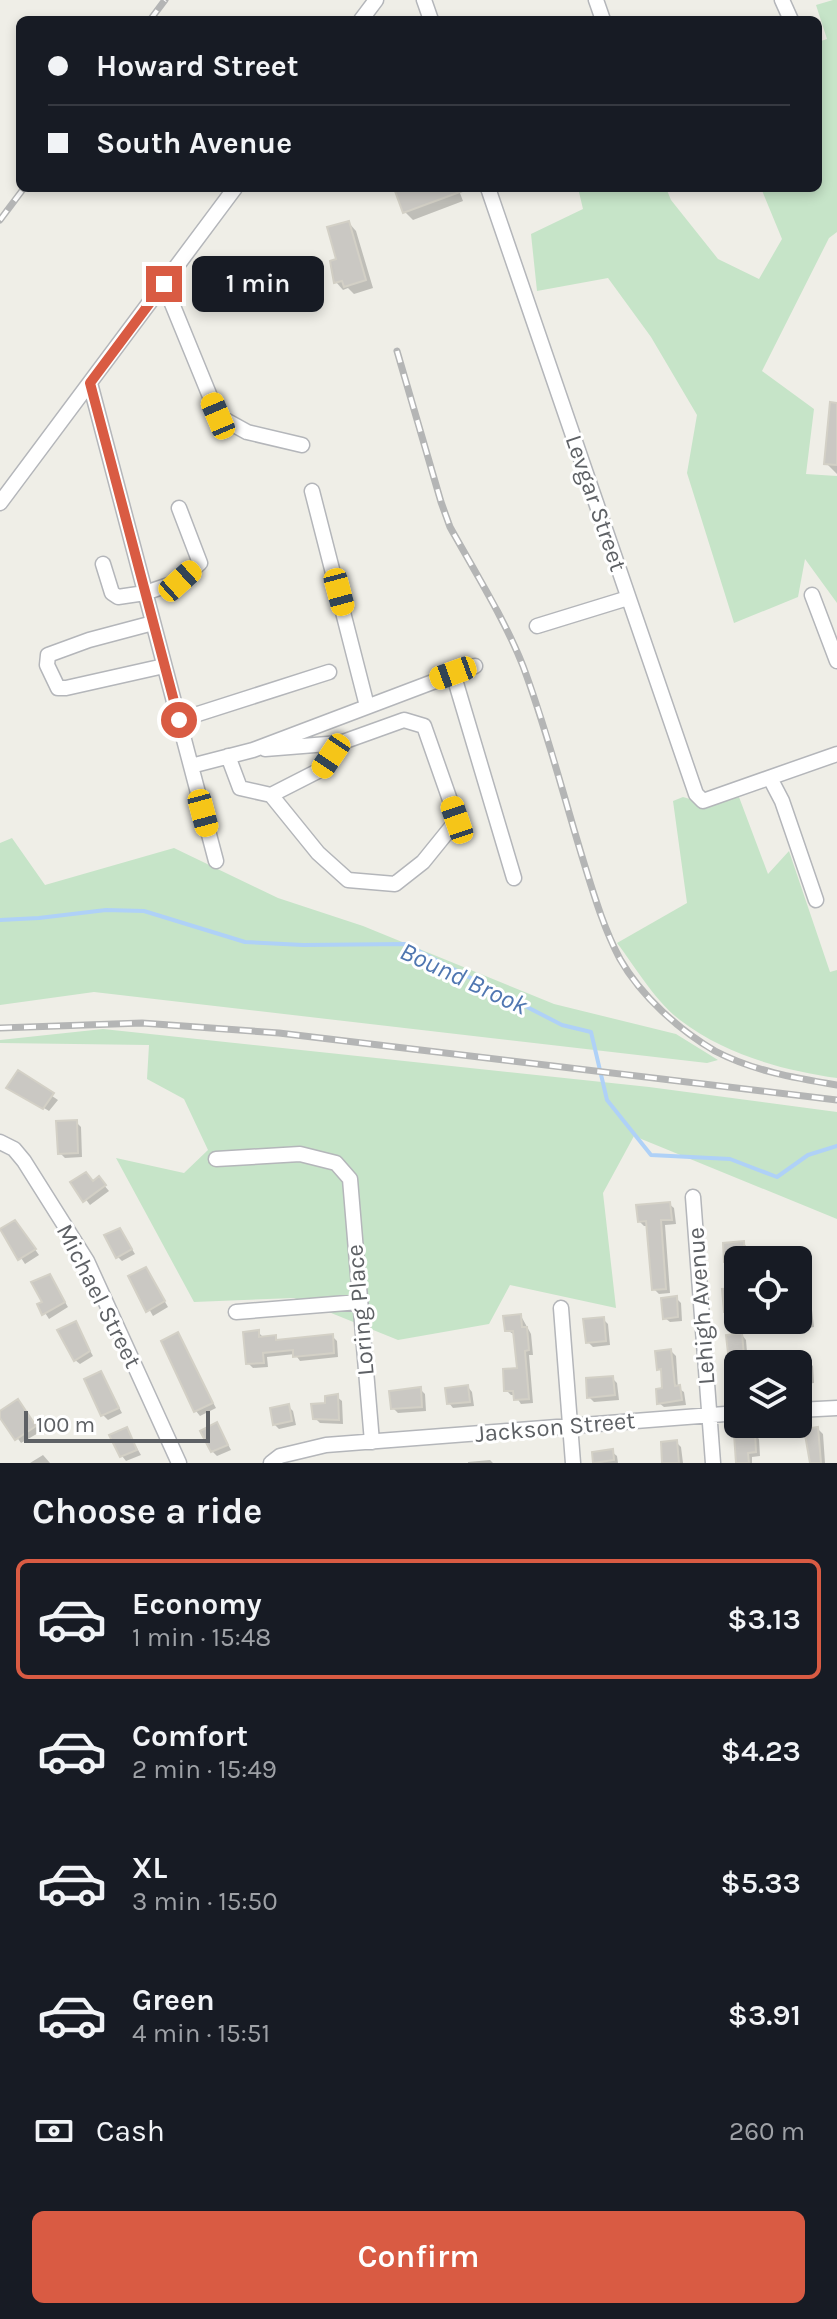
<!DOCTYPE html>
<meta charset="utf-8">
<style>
:root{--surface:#171b24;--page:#20242c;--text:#f1f3f6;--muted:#9ea1a6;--line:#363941;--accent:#d95b43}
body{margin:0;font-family:Karla,sans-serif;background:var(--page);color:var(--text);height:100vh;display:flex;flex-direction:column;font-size:30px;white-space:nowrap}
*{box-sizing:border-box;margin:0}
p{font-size:26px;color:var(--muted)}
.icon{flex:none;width:44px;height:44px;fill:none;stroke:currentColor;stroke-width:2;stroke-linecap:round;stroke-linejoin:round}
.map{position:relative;height:1463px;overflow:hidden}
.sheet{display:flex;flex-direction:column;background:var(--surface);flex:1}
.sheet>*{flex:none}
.top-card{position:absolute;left:16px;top:16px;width:806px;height:176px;border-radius:12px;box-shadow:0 4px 12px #0003;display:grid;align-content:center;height:176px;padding:0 32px;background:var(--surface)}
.buttons{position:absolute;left:724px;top:1246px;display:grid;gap:16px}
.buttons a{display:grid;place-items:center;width:88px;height:88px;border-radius:12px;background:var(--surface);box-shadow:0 4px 12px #0003;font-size:40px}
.scale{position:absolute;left:24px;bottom:20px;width:186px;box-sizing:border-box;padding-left:8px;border:4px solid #5e6165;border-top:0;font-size:22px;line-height:28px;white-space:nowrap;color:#5e6165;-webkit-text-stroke:6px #fff;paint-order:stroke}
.end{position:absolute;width:36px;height:36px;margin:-18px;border:10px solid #d95b43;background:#fff;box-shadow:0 0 0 4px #fff}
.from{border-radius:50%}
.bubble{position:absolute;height:56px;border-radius:12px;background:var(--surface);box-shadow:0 4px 12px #0003;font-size:26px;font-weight:600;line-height:56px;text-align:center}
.car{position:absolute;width:24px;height:48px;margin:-24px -12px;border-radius:10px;box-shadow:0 0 6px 2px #0007;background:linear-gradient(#f5c518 24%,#345 0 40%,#f5c518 0 76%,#345 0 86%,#f5c518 0)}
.top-card b{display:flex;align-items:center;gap:28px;height:76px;font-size:30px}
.top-card b+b{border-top:2px solid var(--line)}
.top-card i{width:20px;height:20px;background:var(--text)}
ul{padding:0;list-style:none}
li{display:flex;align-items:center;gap:24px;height:120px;margin:0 16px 12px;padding:0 16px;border:4px solid transparent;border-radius:12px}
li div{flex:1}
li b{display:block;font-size:30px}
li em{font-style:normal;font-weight:600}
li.current{border-color:var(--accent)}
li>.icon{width:72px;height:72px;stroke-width:1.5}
h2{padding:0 32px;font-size:36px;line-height:96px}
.pay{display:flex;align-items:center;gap:20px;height:88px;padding:0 32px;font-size:30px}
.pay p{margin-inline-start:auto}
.cta{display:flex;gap:16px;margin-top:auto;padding:16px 32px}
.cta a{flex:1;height:92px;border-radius:12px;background:var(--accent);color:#fff;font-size:32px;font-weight:600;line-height:92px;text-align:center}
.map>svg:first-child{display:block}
</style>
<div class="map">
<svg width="837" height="1463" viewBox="0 0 837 1463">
<rect width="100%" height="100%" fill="#efeee7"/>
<path fill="#c6e4c8" d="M833,0H837V232L829,238L762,371L814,409L806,474L837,476V603L805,559L798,597L734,623L687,473L697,415L651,337L608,278L537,291L531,234L583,209L578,188H666L671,200L718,259L759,279L782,239L761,188H818V42L827,39L816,5Z
M683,797L707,804L739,797L768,874L789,851L830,972L837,970V1078C782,1070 726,1055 680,1020C655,1001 636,968 617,943L687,903L673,801Z
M12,838L45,885L174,848L278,898L363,926L554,1004L676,1034L718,1060L707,1063L94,992L0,1005V843Z
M103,1029L649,1087L837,1112V1219L634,1136L603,1193L616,1308L510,1285L489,1324L398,1340L294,1298L194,1302L116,1158L184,1173L208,1150L184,1099L147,1079L149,1045L0,1043V1040Z"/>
<path fill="#0003" d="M409,188H458L463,201L413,220L405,212Z
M349,223L356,231L373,288L354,294L348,288L343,290L336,282L338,260Z
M837,407V474L826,463Z
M18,1073L58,1100L49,1111L11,1088Z
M76,1122L81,1127L82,1157L65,1158L60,1153Z
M73,1182L103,1184L109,1191L90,1205Z
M669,1204L674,1208L676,1224L665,1225L670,1293L659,1294L654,1289L648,1226H644L639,1221Z
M19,1227L39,1255L25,1264L3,1230Z
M120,1230L135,1254L122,1261L117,1256Z
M743,1243L748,1248V1260H738V1265L731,1266L726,1261Z
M146,1269L168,1307L153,1316L131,1277Z
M50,1277L68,1307L49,1319L40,1305L44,1303Z
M737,1290L738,1316H731L726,1311Z
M676,1298L681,1303L682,1321L670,1322L665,1318Z
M807,1305L812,1310L814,1327L802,1329L797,1324L798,1306Z
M521,1316L531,1334L533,1355H529L533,1403L521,1404L515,1395H511L506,1390L519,1370L515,1335L507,1330Z
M603,1319L608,1324L610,1345L593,1347L588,1342Z
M75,1324L93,1356L80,1364L75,1360Z
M258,1332L264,1338L275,1337L279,1342L332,1336L337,1341L338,1357L300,1361L295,1354L267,1357L268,1367L253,1368L248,1363Z
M177,1335L216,1408L200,1416L196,1411Z
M742,1335L746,1340L748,1364H738V1390L733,1385L729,1336Z
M671,1351L676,1356L678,1388L684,1392L686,1405L664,1407L659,1403L664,1390L663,1373L659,1369Z
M808,1361L813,1366L814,1383L801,1385L798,1382V1364L795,1362Z
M101,1374L122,1413L108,1420L103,1415Z
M612,1378L617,1383L619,1400L594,1402L589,1397Z
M468,1387L472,1392L474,1406L453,1408L449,1403Z
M420,1389L425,1394L426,1411L398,1413L393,1408Z
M337,1397L342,1401L343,1424L320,1423L315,1418Z
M288,1406L293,1411L296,1425L279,1429L274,1424Z
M22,1407L40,1432L21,1443L0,1413Z
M217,1424L231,1450L217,1456L212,1451Z
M126,1429L141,1455L126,1461L122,1456Z
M818,1429L823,1434L825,1463H809Z
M754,1434L759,1439L760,1456L752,1457V1463H738Z
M676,1442L681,1447L683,1463H665Z
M612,1452L617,1456L618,1463H595V1453Z
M43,1455L50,1463H30Z
M490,1460L493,1463H468V1462Z"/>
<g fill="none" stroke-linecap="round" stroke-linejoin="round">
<path stroke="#afd1f7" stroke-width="4" d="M0,920L39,918L106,910L144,911L245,942L303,945L405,944L562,1025L591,1032L607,1100L651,1155L730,1159L777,1177L808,1155L837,1146"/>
</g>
<path fill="#cac8c3" stroke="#d3d0c6" stroke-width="2" d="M403,188H468V189L403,213L395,191Z
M349,221L366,280L344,287L342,281L334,283L330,261L336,259L327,227Z
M830,402L837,403V465L824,464Z
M18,1070L54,1093L43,1109L6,1088Z
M77,1120L78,1153L58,1154L56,1121Z
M86,1172L93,1181L99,1176L106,1185L83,1202L70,1182Z
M670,1202L672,1220H661L666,1289L652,1290L646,1221L638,1222L636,1205Z
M15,1220L36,1249L18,1260L0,1229Z
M120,1228L132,1249L116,1258L104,1235Z
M744,1241L745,1260L724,1262L723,1243Z
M146,1267L165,1301L146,1312L128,1276Z
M50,1274L65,1302L42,1315L37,1304L42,1302L31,1282Z
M737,1288L738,1311L724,1312L722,1289Z
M677,1296L678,1317L663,1319L661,1298Z
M808,1303L810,1323L798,1325V1304Z
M521,1314L522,1327H527L529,1350L525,1351L529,1399L514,1400L513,1391H504L503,1369L517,1368L513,1331H505L503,1316Z
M604,1317L606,1341L586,1343L583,1319Z
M76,1321L90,1351L74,1361L57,1330Z
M259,1330V1337L276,1335V1340L333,1334L334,1353L293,1357V1350L263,1353L264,1363L246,1364L243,1332Z
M178,1332L213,1403L194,1412L161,1341Z
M742,1333L744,1356H738V1389H732L726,1335Z
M671,1349L675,1386L680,1385L682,1400L657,1404L656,1389L662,1388L661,1369L657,1370L655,1351Z
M809,1359L811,1379L798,1380V1360Z
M101,1371L119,1408L101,1416L84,1379Z
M613,1376L615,1395L587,1398L586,1378Z
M468,1385L470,1402L447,1404L445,1388Z
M421,1387L422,1407L391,1409L389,1391Z
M338,1394L339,1420L313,1419L311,1404L325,1403V1396Z
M18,1399L36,1426L15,1440L0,1418V1411Z
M289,1404L292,1421L273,1425L270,1408Z
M217,1422L228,1445L211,1452L200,1431Z
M127,1427L137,1450L120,1457L109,1435Z
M818,1427L821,1463H810L804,1429Z
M755,1432L756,1452L748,1453L749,1463H736L734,1434Z
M677,1440L679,1463H662L661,1442Z
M613,1449L614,1460L593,1463L592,1452Z"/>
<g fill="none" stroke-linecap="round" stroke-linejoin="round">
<defs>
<path id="minor" d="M424,0L431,20
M596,0L603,20
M782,0L791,20
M361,20L376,0
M488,188L696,794L703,801L837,754
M164,284L218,416L247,432L302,445
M90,383L216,861
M312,491L367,706
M0,503L235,188
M103,564L112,593L118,597L145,593L180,581L200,563L179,508
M812,595L837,661
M153,623L89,640L48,655L47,665L58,688H66L164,666
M537,626L628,598
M453,673L514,878
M179,720L329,672
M265,749L340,743
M228,756L240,788L271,795L318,853L348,880L395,884L423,862L457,820L424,726L404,720L340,743L322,769L271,795
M191,766L253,750L475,666
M770,778L782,801L816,900
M0,1142L14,1149L24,1161L87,1261L179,1463
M216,1159L300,1154L336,1163L350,1179L372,1442
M693,1197L713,1463
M561,1308L573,1463
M236,1312L359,1302
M798,1410L837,1408
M271,1463L280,1456L326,1445L738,1413"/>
</defs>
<use href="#minor" stroke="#b4b6ba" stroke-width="17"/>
<use href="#minor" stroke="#fff" stroke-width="14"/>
<defs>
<path id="rail" d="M150,20L165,0
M0,220L24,188
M397,351L441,502L450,527C475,572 504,618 523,666C547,730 564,798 584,863C594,895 604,929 620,959C641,996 679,1030 715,1051C753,1071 795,1078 837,1085
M0,1028L142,1023L279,1033L837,1100"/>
</defs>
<use href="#rail" stroke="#b4b5b5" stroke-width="7"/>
<use href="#rail" stroke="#fff" stroke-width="4" stroke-dasharray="12" stroke-linecap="butt"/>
</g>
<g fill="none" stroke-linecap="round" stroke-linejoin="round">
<path stroke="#d95b43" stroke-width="10" d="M164,284L90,383L179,720"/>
</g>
<g text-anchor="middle" stroke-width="6" stroke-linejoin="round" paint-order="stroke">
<g font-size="24" fill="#5e6165" stroke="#fff">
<text transform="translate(596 503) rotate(71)" y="8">Levgar Street</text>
<text transform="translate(99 1296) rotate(63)" y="8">Michael Street</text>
<text transform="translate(701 1306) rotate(-94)" y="8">Lehigh Avenue</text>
<text transform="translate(360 1310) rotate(-95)" y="8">Loring Place</text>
<text transform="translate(555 1427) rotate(-5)" y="8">Jackson Street</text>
</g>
<g font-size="26" font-style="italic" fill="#5077b1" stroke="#fff">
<text transform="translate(464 978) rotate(25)" y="9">Bound Brook</text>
</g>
</g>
</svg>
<div class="buttons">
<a><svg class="icon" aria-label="locate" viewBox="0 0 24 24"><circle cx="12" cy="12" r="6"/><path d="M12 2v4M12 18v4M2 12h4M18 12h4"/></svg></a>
<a><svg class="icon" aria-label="layers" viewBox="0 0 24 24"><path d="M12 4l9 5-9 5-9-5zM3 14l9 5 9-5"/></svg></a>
</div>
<div class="scale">100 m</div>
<i class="end from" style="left:179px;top:720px"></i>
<i class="end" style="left:164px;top:284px"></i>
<div class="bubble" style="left:192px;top:256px;width:132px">1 min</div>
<i class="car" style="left:218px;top:416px;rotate:337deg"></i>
<i class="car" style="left:180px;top:581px;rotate:48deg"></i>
<i class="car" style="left:339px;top:592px;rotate:165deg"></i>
<i class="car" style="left:453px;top:673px;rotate:250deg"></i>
<i class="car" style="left:331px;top:756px;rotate:214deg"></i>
<i class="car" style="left:203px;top:813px;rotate:165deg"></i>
<i class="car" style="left:457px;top:820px;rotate:341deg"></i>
<div class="top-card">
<b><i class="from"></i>Howard Street</b>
<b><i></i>South Avenue</b>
</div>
</div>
<section class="sheet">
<h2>Choose a ride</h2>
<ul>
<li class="current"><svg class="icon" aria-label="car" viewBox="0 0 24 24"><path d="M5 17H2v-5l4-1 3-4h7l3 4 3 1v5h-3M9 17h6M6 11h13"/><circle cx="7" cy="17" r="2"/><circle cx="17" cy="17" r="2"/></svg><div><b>Economy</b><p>1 min · 15:48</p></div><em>$3.13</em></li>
<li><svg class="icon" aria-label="car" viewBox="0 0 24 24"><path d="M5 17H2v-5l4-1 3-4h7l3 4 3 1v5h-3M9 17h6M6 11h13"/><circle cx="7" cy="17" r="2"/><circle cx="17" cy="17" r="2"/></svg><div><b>Comfort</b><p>2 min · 15:49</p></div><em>$4.23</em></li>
<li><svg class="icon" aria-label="car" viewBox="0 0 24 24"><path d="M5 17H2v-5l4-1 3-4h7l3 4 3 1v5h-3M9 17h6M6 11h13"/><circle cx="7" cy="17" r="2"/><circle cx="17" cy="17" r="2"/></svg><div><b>XL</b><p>3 min · 15:50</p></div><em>$5.33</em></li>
<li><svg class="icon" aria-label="car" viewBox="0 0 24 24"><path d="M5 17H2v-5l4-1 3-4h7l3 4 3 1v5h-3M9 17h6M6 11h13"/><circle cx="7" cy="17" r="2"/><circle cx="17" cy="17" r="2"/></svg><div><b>Green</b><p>4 min · 15:51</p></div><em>$3.91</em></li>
</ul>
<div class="pay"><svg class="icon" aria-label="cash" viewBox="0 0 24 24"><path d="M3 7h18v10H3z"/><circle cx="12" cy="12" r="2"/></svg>Cash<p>260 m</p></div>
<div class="cta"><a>Confirm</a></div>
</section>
